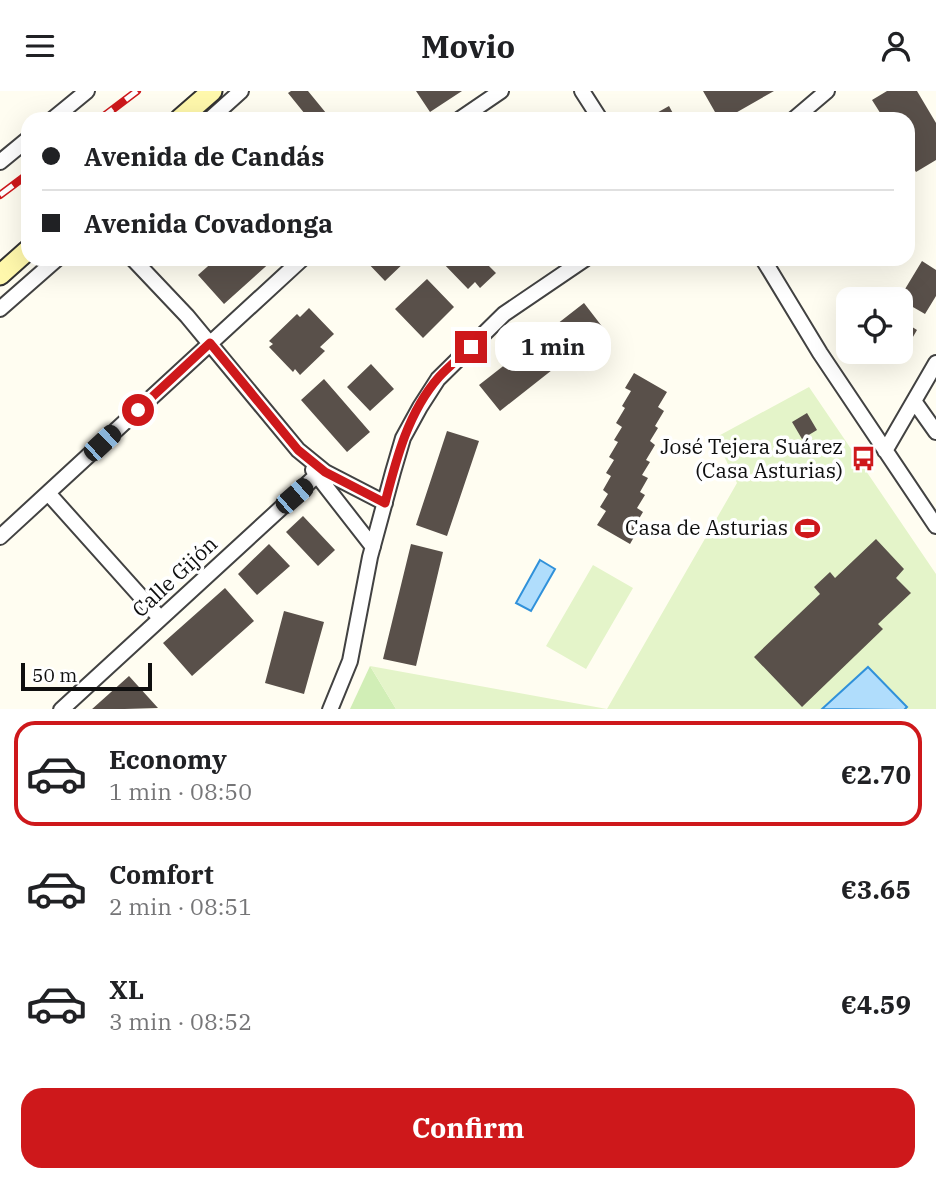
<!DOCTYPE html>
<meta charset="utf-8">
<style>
:root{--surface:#fff;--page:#f6f6f6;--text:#202124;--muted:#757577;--line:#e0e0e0;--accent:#ce181b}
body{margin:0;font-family:"IBM Plex Serif",serif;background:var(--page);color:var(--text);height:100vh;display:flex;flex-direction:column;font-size:26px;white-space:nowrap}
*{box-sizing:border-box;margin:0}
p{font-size:23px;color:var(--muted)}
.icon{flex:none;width:38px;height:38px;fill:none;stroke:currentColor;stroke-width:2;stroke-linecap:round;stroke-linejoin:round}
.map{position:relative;height:618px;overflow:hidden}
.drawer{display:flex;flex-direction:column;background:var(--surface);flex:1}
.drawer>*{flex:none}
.top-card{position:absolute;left:21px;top:21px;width:894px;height:154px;border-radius:21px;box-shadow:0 7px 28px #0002;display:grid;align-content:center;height:154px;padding:0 21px;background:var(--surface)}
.buttons{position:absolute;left:836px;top:196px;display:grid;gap:14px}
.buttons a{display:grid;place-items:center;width:77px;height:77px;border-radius:14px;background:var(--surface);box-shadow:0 7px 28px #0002;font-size:35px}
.scale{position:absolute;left:21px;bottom:18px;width:131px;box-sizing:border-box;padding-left:7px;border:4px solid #0f0f0f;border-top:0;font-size:19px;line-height:24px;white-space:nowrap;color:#0f0f0f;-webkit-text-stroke:5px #fff;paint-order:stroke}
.end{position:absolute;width:32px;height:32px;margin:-16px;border:9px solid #ce181b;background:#fff;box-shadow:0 0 0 4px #fff}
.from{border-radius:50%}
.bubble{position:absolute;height:49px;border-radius:21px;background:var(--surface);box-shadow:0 7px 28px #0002;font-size:23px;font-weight:800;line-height:49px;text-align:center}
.car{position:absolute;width:21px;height:42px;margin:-21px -10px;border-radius:9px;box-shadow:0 0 5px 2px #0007;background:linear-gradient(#222 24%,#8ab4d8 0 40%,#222 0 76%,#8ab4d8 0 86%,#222 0)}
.top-card b{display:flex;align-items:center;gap:24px;height:66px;font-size:26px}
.top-card b+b{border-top:2px solid var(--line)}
.top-card i{width:18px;height:18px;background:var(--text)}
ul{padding:12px 0 0;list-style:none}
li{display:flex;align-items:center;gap:21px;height:105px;margin:0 14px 10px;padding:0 7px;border:4px solid transparent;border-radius:21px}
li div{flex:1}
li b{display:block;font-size:26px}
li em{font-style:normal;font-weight:800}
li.current{border-color:var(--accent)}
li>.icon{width:63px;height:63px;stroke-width:1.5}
.primary-button{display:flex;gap:14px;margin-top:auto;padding:14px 21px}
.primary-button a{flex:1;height:80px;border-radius:21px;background:var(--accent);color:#fff;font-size:28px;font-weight:800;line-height:80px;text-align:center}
header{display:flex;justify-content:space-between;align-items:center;height:91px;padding:0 21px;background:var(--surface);font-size:32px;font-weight:800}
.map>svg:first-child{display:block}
</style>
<header><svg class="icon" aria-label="menu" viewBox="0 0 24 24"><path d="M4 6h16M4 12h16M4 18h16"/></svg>Movio<svg class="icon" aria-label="person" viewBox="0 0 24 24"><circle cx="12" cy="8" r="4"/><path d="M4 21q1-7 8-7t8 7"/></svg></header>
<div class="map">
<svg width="936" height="619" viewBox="0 0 936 619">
<rect width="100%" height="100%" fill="#fffdf1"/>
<path fill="#d1eeb6" d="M370,575L396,618H350Z"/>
<path fill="#e4f4c9" d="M809,296L936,483V618H396L370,575L607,618L737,392L724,365L711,349Z
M593,474L633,497L586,578L546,555Z"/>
<path fill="#b0ddfc" stroke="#3091da" stroke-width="2" d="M540,469L555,478L531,520L516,512Z
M868,576L907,616L904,619L822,618Z"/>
<path fill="#59504a" d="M291,0H308L326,22L319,28H309L288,2Z
M416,0H462L430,21Z
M703,0H774L725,28H719Z
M887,0H917L936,32V69L916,81L908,68V28H884L872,9Z
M669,15L676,28H646Z
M216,168H274L224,213L198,184Z
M364,168H408L385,190Z
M444,168H482L496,182L480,197L475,191L468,198L441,170Z
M922,170L936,179V205L925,223L899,208Z
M427,188L454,216L423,247L395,218Z
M584,212L604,238L500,320L479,294Z
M309,217L334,243L320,256L325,260L300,284L295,278L293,281L269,256L273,253L269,250L297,223L300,226Z
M901,229L917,239L899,270L882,261H901Z
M371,273L394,298L370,320L347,296Z
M634,282L667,301L658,316L664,320L655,335L658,337L650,350L655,354L646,369L650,371L642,384L648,387L640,401L645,404L637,417L643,421L634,436L638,439L630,453L597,434L606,420L600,416L608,403L603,399L611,385L606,382L614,369L609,366L618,351L614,349L622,336L616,332L625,317L622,315L631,300L625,297Z
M324,288L370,341L347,361L301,309Z
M807,322L817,339L802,348L792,331Z
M447,340L479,350L447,445L416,434Z
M303,425L335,459L318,475L286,441Z
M876,448L904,478L896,487L911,502L878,533L883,538L802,616L754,566L820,503L814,496L830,481L835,487Z
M269,453L290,475L257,504L238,483Z
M411,453L443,461L416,575L383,568Z
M225,497L254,530L192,585L163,552Z
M284,520L324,531L304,603L265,592Z
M129,585L158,617L91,619Z"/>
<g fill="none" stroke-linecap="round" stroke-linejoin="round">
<defs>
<path id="minor" d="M582,0L600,28
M53,28L87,0
M210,28L241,0
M460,28L501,0
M794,28L827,0
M0,71L28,48
M133,168L187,225L298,359L325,381L385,412
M763,168L820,262L936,435
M0,218L57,168
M914,310L936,341
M885,360L936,272
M313,379L373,456
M48,402L160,527
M0,446L302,168
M61,619L317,384
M330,619L350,570L370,466L393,381L403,347L420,316L438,288L504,223L585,168"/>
<path id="secondary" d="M180,28L212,0
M0,184L28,159"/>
</defs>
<use href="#minor" stroke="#424242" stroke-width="18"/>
<use href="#secondary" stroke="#313131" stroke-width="23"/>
<use href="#minor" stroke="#fff" stroke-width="14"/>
<use href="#secondary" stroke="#fff8ac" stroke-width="19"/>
<defs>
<path id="rail" d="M100,28L137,0
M0,104L28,83"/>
</defs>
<use href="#rail" stroke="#ce181b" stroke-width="8"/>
<use href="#rail" stroke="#fff" stroke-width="5" stroke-dasharray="16" stroke-linecap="butt"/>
</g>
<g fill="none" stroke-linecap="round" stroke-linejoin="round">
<path stroke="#ce181b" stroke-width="9" d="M138,319L210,252L298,359L325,381L385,412C396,369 408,321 439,286C449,275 461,266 471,256"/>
</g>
<defs>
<symbol id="bus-bare" viewBox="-9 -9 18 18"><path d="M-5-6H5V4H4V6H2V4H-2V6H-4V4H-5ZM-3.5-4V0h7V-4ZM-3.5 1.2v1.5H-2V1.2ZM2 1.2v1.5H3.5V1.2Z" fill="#ce181b" stroke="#fff" stroke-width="2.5" paint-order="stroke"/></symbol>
<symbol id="stadium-bare" viewBox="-9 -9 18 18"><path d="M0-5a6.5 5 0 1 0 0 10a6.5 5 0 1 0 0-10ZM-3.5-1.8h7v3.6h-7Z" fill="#ce181b" stroke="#fff" stroke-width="2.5" paint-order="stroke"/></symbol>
</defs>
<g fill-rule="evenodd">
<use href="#bus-bare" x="846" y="350" width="35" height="35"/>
<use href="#stadium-bare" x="790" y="420" width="35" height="35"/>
</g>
<g text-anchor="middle" stroke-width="7" stroke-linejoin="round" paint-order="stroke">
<g font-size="21" fill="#0f0f0f" stroke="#fff" text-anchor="end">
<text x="843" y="363">José Tejera Suárez<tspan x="843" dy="24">(Casa Asturias)</tspan></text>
<text x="788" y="444">Casa de Asturias</text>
</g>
<g font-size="21" fill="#0f0f0f" stroke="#fff">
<text transform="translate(175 486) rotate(-43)" y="7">Calle Gijón</text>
</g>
</g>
</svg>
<div class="buttons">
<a><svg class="icon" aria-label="locate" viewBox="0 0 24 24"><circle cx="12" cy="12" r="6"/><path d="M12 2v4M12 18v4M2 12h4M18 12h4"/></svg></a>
</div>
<div class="scale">50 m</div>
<i class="end from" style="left:138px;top:319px"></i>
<i class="end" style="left:471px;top:256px"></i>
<div class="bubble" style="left:495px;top:231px;width:116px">1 min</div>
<i class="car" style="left:102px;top:352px;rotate:47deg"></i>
<i class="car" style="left:294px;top:405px;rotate:49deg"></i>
<div class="top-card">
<b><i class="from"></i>Avenida de Candás</b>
<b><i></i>Avenida Covadonga</b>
</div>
</div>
<section class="drawer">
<ul>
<li class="current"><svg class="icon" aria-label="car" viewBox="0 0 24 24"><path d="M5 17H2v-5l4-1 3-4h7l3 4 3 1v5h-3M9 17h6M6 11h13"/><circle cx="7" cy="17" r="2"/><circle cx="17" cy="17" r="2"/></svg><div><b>Economy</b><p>1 min · 08:50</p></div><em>€2.70</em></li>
<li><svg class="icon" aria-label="car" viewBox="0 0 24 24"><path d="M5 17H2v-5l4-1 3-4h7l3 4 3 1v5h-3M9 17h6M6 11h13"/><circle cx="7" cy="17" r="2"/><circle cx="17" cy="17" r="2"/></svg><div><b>Comfort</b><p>2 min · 08:51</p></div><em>€3.65</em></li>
<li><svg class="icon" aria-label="car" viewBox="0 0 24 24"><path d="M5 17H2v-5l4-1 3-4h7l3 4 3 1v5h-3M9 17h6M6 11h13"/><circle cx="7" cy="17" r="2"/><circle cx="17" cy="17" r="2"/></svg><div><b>XL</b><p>3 min · 08:52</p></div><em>€4.59</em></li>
</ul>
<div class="primary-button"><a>Confirm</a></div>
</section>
